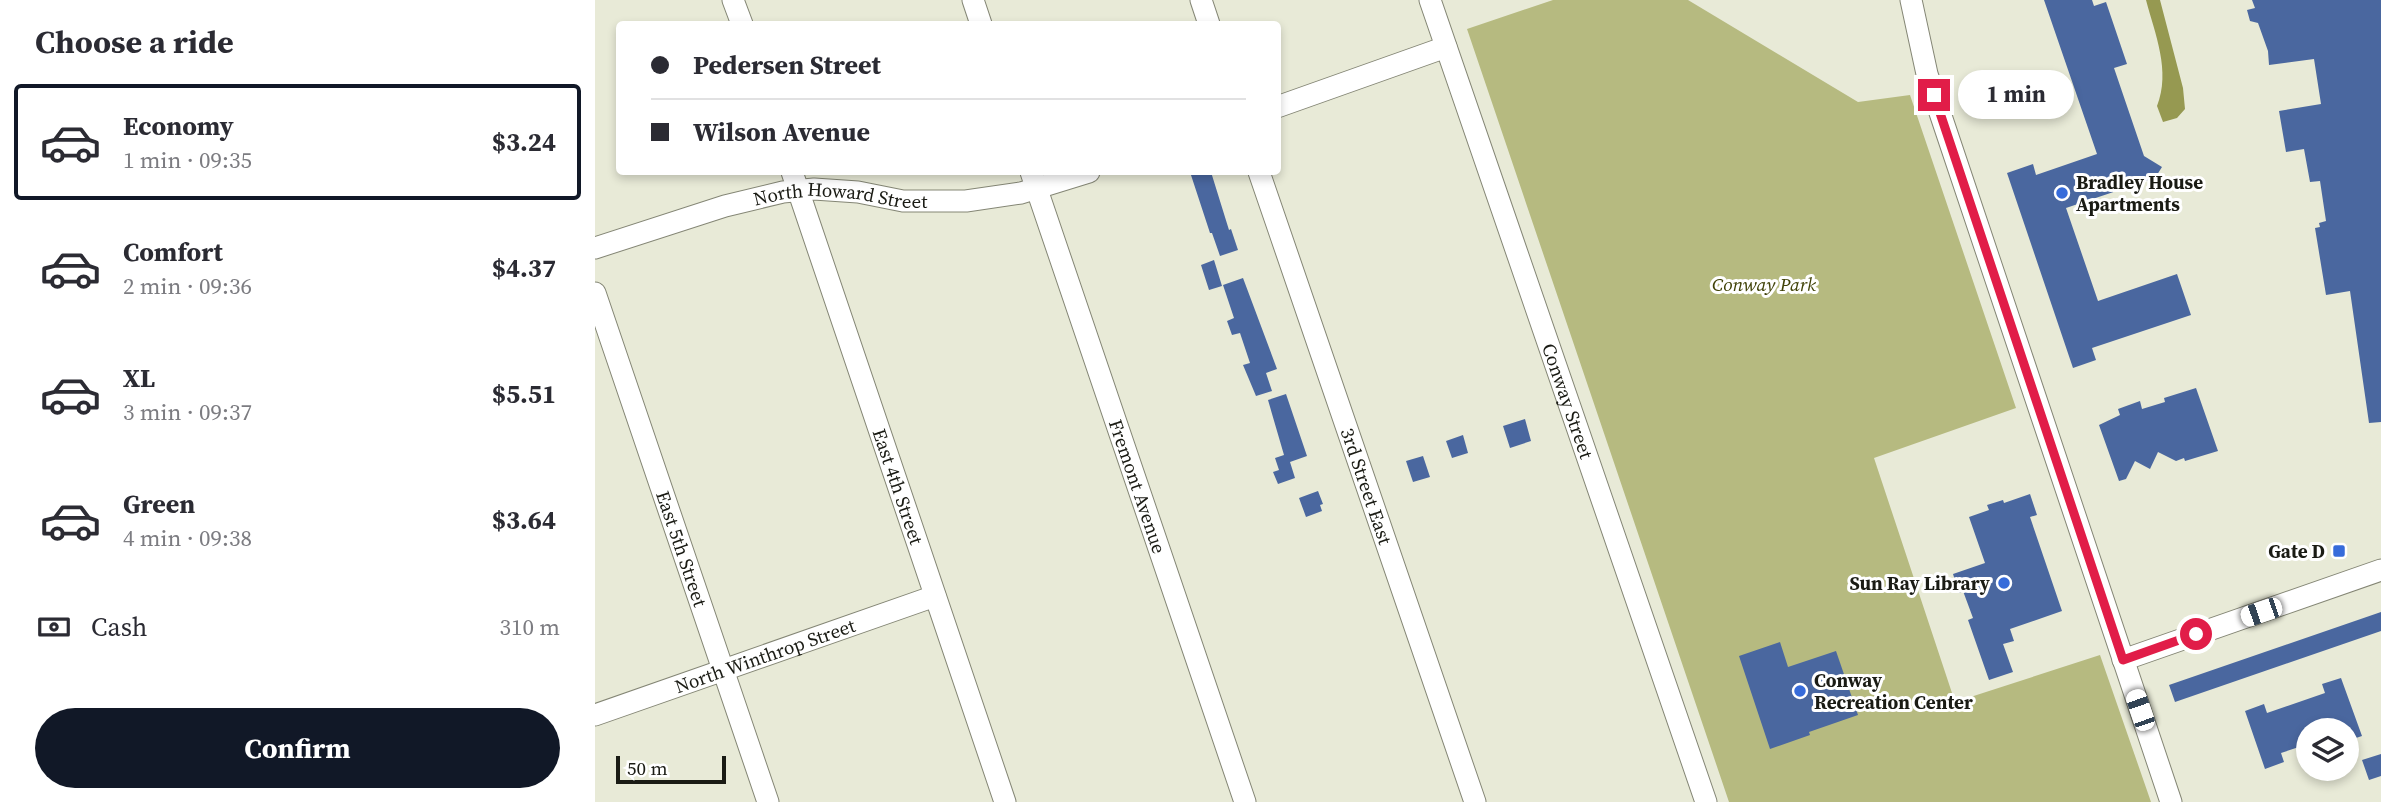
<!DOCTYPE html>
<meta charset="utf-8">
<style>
:root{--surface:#fff;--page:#f7f7f7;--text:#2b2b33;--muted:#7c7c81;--line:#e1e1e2;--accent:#111827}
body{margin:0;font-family:"Source Serif 4",serif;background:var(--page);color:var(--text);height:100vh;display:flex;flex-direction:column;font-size:26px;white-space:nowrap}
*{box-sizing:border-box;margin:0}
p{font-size:23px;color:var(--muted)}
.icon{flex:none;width:38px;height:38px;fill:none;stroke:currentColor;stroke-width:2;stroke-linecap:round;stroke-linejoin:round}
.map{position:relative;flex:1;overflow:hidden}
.side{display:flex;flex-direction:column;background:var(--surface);width:595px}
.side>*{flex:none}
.banner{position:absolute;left:21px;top:21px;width:665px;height:154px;border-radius:7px;box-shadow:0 4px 10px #0003;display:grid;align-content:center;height:154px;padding:0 35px;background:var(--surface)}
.fabs{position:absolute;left:1701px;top:718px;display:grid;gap:14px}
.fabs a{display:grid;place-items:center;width:63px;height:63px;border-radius:50%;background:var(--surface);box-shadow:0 4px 10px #0003;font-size:35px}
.scale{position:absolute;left:21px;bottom:18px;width:110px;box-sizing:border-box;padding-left:7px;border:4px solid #1a1b14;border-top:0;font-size:19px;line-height:24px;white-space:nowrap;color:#1a1b14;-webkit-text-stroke:5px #fff;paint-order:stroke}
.end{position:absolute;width:32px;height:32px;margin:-16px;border:9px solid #e11d48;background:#fff;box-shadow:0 0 0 4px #fff}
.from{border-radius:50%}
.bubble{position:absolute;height:49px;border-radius:24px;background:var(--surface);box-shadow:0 4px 10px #0003;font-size:23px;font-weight:700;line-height:49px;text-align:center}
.car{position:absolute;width:21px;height:42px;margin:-21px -10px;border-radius:9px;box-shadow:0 0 5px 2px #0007;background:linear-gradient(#fff 24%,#345 0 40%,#fff 0 76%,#345 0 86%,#fff 0)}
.banner b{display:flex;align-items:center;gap:24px;height:66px;font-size:26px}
.banner b+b{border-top:2px solid var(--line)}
.banner i{width:18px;height:18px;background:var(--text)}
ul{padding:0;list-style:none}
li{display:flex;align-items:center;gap:21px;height:116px;margin:0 14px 10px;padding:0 21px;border:4px solid transparent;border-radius:7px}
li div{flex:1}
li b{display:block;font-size:26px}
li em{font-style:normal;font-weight:700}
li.active{border-color:var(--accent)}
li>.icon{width:63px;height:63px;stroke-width:1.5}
h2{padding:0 35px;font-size:32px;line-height:84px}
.pay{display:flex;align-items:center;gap:18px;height:77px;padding:0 35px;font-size:26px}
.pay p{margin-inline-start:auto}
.button{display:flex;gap:14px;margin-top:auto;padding:14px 35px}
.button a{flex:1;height:80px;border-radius:42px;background:var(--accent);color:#fff;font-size:28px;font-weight:700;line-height:80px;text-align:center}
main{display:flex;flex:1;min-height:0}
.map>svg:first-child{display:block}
</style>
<main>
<section class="side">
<h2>Choose a ride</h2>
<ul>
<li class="active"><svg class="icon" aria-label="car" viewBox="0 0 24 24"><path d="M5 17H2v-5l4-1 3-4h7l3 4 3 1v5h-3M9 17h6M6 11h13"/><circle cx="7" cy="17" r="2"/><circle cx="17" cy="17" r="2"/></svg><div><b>Economy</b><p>1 min · 09:35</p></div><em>$3.24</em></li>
<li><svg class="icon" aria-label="car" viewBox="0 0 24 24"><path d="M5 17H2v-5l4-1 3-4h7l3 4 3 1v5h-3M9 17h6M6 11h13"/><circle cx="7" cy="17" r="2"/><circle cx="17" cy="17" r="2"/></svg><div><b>Comfort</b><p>2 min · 09:36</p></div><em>$4.37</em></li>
<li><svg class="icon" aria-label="car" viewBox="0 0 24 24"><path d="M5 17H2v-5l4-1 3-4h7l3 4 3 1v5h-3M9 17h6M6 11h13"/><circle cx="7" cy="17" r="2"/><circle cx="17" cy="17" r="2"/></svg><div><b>XL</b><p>3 min · 09:37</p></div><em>$5.51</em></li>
<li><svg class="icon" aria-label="car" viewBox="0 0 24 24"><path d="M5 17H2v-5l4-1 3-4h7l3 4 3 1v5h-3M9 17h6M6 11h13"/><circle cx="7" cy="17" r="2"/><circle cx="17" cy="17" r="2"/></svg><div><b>Green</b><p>4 min · 09:38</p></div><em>$3.64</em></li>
</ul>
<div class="pay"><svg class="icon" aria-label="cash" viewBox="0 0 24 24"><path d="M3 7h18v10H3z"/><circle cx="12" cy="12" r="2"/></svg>Cash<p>310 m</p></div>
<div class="button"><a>Confirm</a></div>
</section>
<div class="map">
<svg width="1786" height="802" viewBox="0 0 1786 802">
<rect width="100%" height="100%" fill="#e8ead7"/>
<path fill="#b6ba80" d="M958,0H1093L1263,102L1315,95L1421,408L1279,458L1360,702L1505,655L1556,802H1134L872,29Z"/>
<path fill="#969951" d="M1551,0H1565L1588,88L1590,109L1582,118L1568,122L1562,106C1576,71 1560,34 1551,0Z"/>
<path fill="#4a679f" d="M1449,0H1497L1499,6L1511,2L1532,64L1519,68L1549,156L1567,167L1560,178L1471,208L1503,301L1582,274L1596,315L1497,348L1501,360L1478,368L1412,173L1438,164L1441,175L1502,154Z
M1657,0H1786V422L1774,423L1755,291L1731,295L1720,228L1725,227L1724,223L1731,221L1725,181L1715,182L1709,149L1691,152L1684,111L1726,104L1719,59L1674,65L1673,51L1663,23L1655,21L1652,10L1660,8Z
M595,172H616L634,230L636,229L643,250L625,256L617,233H615Z
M619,260L627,286L614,290L606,265Z
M648,278L682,369L671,373L677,391L661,396L648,365L655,363L645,333L637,335L632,321L639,318L628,285Z
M1601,388L1623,451L1590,461L1589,458L1581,461L1563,452L1555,469L1540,461L1531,479L1524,481L1504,425L1525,415L1523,409L1545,401L1547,409L1570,402L1569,398Z
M691,394L712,456L695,462L700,478L683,484L678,472L684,470L680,458L689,455L673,400Z
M930,419L936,441L915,448L908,426Z
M868,435L873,453L857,458L851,441Z
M828,456L835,477L818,482L811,461Z
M723,491L728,504L725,505L727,511L711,517L704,498Z
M1435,494L1442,515L1435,517L1467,611L1415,629L1419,641L1408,644L1418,672L1394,680L1373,620L1378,618L1368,591L1364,593L1358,574L1390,563L1374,517L1394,510L1392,505L1408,500L1409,503Z
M1786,612V631L1580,702L1574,685Z
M1185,642L1193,667L1241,651L1263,715L1214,732L1215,735L1175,749L1144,656Z
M1746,678L1767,736L1752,741V730H1713V744L1686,753L1689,762L1670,769L1650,711L1669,704L1672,713L1730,693L1727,684Z
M1786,754V776L1774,780L1767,760Z"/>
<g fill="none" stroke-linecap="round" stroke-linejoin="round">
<defs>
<g id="minor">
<path d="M138,0L147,24"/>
<path d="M378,0L386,24"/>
<path d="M606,0L614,24"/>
<path id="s1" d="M835,0L1111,802"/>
<path d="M1316,0L1332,74L1576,802"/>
<path d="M682,107L851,47"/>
<path id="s2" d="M197,172L410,802"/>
<path id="s3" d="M436,172L650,802"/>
<path id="s4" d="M664,172L880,802"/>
<path id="s5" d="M0,248L130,206L188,192L219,189L263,192L308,201H371L426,193L494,172"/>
<path id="s6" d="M0,293L173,802"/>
<path d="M1528,660L1786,570"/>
<path id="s7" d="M0,715L340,596"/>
</g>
</defs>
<use href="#minor" stroke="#848675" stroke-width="23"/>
<use href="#minor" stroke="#fff" stroke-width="21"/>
</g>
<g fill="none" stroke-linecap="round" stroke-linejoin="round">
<path stroke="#e11d48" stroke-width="9" d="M1339,95L1528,660L1601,634"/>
</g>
<g fill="#366bda" stroke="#fff" stroke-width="2.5">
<circle cx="1467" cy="193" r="7"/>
<rect x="1737" y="544" width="14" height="14" rx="3.5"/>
<circle cx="1409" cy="583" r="7"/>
<circle cx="1205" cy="691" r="7"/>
</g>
<g text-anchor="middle" stroke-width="6" stroke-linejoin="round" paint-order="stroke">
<g font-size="19" font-weight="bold" fill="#1a1b14" stroke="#fff" text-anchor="start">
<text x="1481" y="189">Bradley House<tspan x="1481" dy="22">Apartments</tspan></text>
<text x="1730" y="558" text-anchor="end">Gate D</text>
<text x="1395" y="590" text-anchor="end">Sun Ray Library</text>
<text x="1219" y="687">Conway<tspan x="1219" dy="22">Recreation Center</tspan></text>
</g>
<g font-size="19" fill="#1a1b14" stroke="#fff">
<text dy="7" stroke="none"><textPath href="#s5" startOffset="254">North Howard Street</textPath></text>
<text dy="7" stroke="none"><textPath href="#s1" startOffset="424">Conway Street</textPath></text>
<text dy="7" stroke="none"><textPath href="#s2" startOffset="332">East 4th Street</textPath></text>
<text dy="7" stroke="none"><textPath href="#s3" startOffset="332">Fremont Avenue</textPath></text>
<text dy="7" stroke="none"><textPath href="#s4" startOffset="332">3rd Street East</textPath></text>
<text dy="7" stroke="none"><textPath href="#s6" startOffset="270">East 5th Street</textPath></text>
<text dy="7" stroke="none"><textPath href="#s7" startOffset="180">North Winthrop Street</textPath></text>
</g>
<g font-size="19" font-style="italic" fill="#404207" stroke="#fff">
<text x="1169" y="291">Conway Park</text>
</g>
</g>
</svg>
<div class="fabs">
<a><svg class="icon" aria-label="layers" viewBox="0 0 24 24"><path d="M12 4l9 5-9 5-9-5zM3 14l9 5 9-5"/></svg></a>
</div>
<div class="scale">50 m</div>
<i class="end from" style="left:1601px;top:634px"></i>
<i class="end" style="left:1339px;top:95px"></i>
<div class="bubble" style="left:1363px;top:70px;width:116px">1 min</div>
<i class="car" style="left:1666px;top:612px;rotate:251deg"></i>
<i class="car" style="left:1545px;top:710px;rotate:341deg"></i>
<div class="banner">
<b><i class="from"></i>Pedersen Street</b>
<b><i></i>Wilson Avenue</b>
</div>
</div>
</main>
